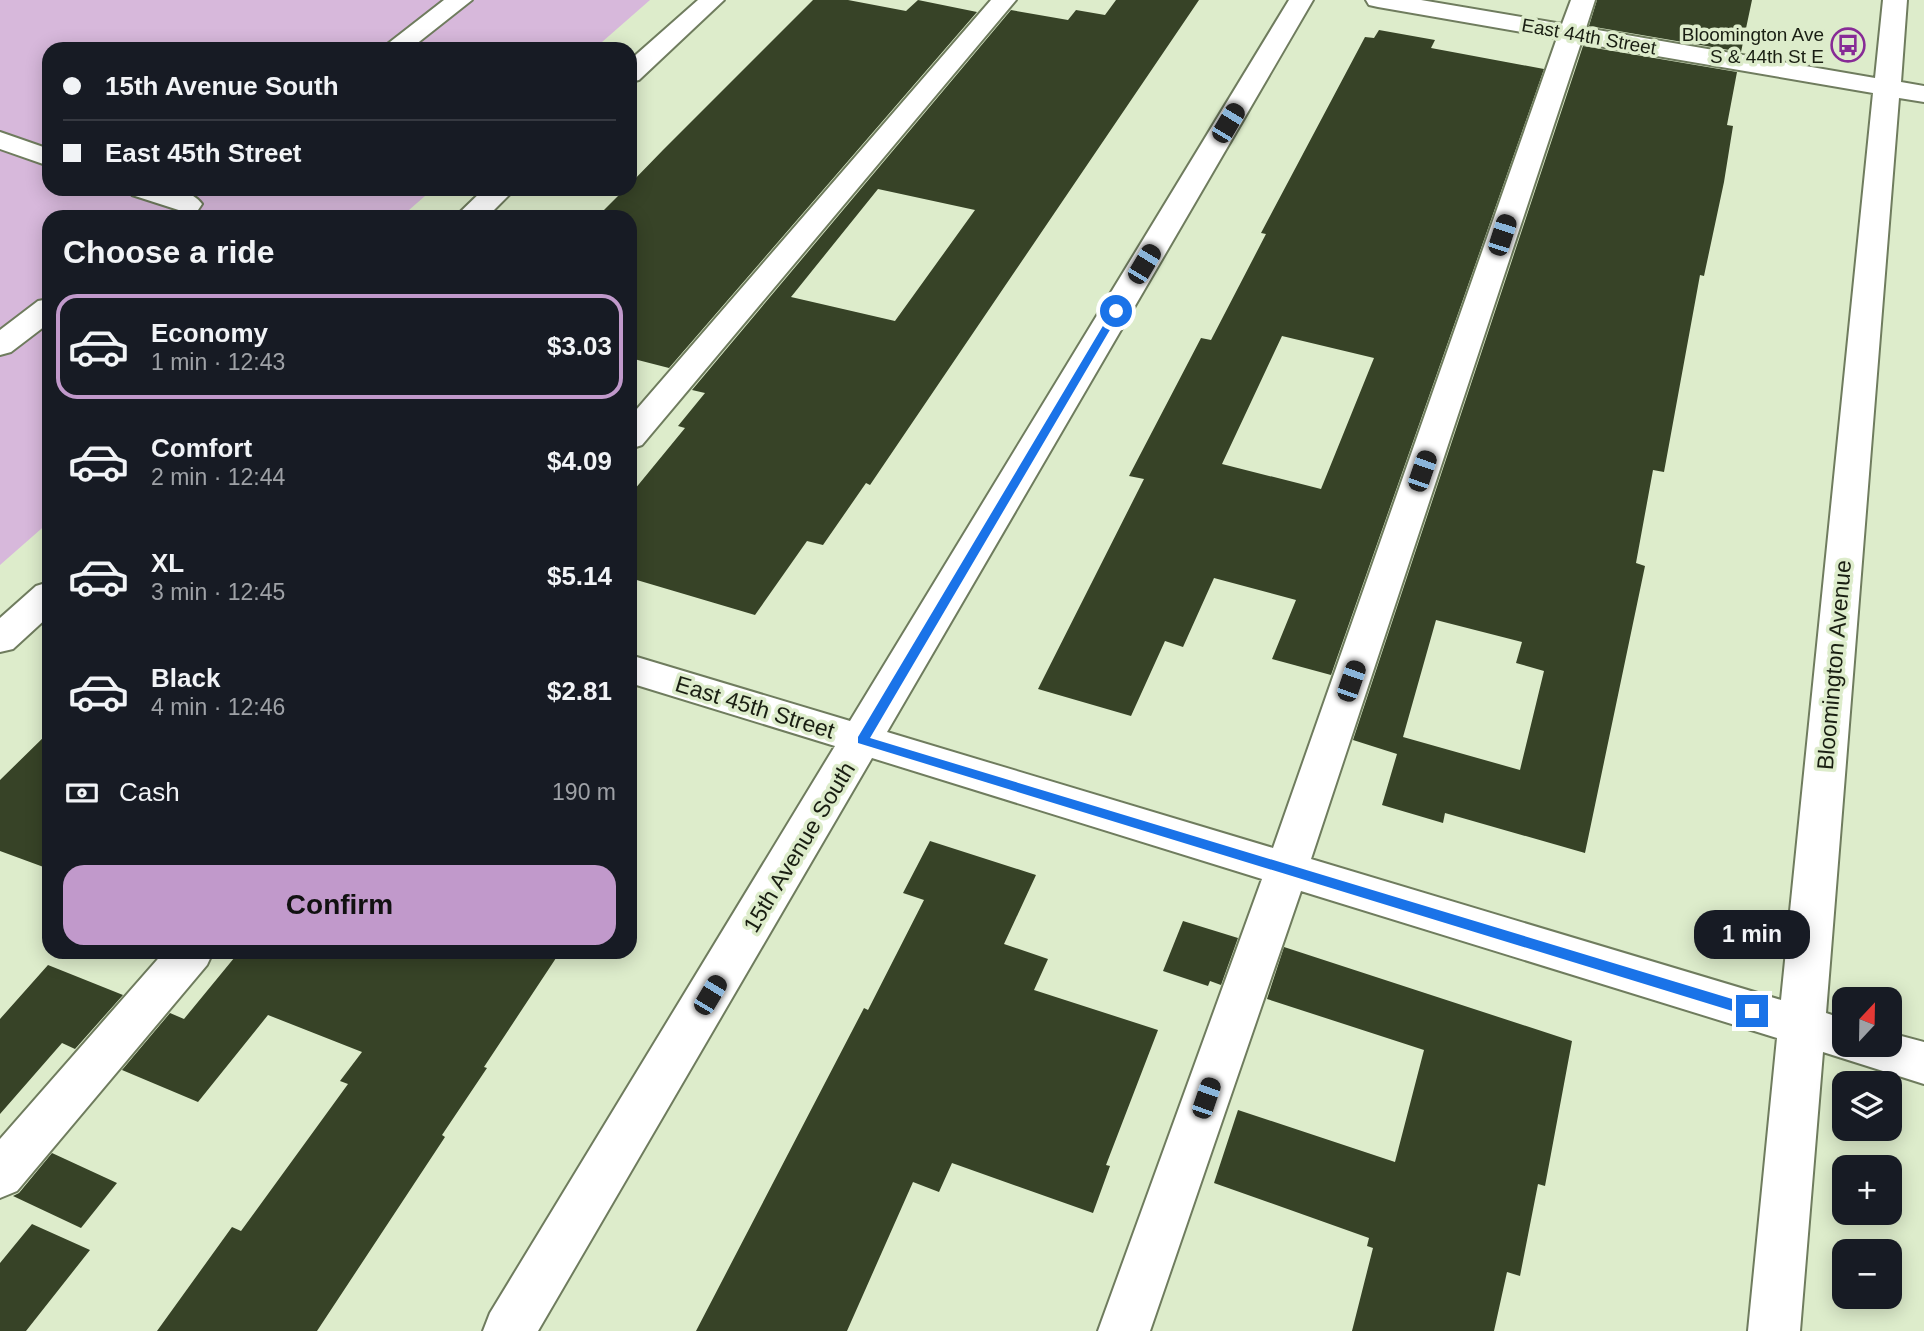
<!DOCTYPE html>
<meta charset="utf-8">
<style>
:root{--surface:#171b24;--page:#20242c;--text:#f1f3f6;--muted:#9ea1a6;--line:#363941;--accent:#c199cb}
body{margin:0;font-family:Arial,sans-serif;background:var(--page);color:var(--text);height:100vh;display:flex;flex-direction:column;font-size:26px;white-space:nowrap}
*{box-sizing:border-box;margin:0}
p{font-size:23px;color:var(--muted)}
.icon{flex:none;width:38px;height:38px;fill:none;stroke:currentColor;stroke-width:2;stroke-linecap:round;stroke-linejoin:round}
.map{position:relative;flex:1;overflow:hidden}
.side{position:absolute;left:42px;top:210px;width:595px;height:749px;display:flex;flex-direction:column;background:var(--surface);border-radius:21px;box-shadow:0 4px 18px #0003}
.side>*{flex:none}
.top-card{position:absolute;left:42px;top:42px;width:595px;height:154px;border-radius:21px;box-shadow:0 4px 18px #0003;display:grid;align-content:center;height:154px;padding:0 21px;background:var(--surface)}
.needle{width:46px;rotate:22deg}
.tools{position:absolute;left:1832px;top:987px;display:grid;gap:14px}
.tools a{display:grid;place-items:center;width:70px;height:70px;border-radius:14px;background:var(--surface);box-shadow:0 4px 18px #0003;font-size:35px}
.end{position:absolute;width:32px;height:32px;margin:-16px;border:9px solid #1a73e8;background:#fff;box-shadow:0 0 0 4px #fff}
.from{border-radius:50%}
.bubble{position:absolute;height:49px;border-radius:21px;background:var(--surface);box-shadow:0 4px 18px #0003;font-size:23px;font-weight:700;line-height:49px;text-align:center}
.car{position:absolute;width:21px;height:42px;margin:-21px -10px;border-radius:9px;box-shadow:0 0 5px 2px #0007;background:linear-gradient(#222 24%,#8ab4d8 0 40%,#222 0 76%,#8ab4d8 0 86%,#222 0)}
.top-card b{display:flex;align-items:center;gap:24px;height:66px;font-size:26px}
.top-card b+b{border-top:2px solid var(--line)}
.top-card i{width:18px;height:18px;background:var(--text)}
ul{padding:0;list-style:none}
li{display:flex;align-items:center;gap:21px;height:105px;margin:0 14px 10px;padding:0 7px;border:4px solid transparent;border-radius:21px}
li div{flex:1}
li b{display:block;font-size:26px}
li em{font-style:normal;font-weight:700}
li.selected{border-color:var(--accent)}
li>.icon{width:63px;height:63px;stroke-width:1.5}
h2{padding:0 21px;font-size:32px;line-height:84px}
.pay{display:flex;align-items:center;gap:18px;height:77px;padding:0 21px;font-size:26px}
.pay p{margin-inline-start:auto}
.button{display:flex;gap:14px;margin-top:auto;padding:14px 21px}
.button a{flex:1;height:80px;border-radius:21px;background:var(--accent);color:#111;font-size:28px;font-weight:700;line-height:80px;text-align:center}
.map>svg:first-child{display:block}
</style>
<div class="map">
<svg width="1924" height="1331" viewBox="0 0 1924 1331">
<rect width="100%" height="100%" fill="#ddeccb"/>
<path fill="#d7b8db" d="M0,0H650L594,49H49V189H433L401,217H49V522L0,565Z"/>
<path fill="#374327" fill-rule="evenodd" d="M813,0H848L906,11L918,0L977,12L669,368L630,358V217H597L625,189H630V184L663,150Z
M1116,0H1199L870,485L866,483L823,545L807,541L755,615L630,578V495L685,428L678,426L705,393L692,390L1011,10L1068,20L1076,10L1105,15ZM878,189L975,210L895,321L791,297Z
M1597,0H1752L1741,52L1589,26Z
M1379,30L1435,40L1431,48L1544,69L1331,675L1272,659L1296,600L1214,578L1183,647L1165,641L1131,716L1038,689L1144,479L1129,476L1201,338L1211,340L1266,234L1261,233L1365,37L1374,38ZM1282,336L1374,358L1321,489L1222,464Z
M1583,46L1737,72L1727,125L1733,126L1724,182L1704,276L1700,275L1664,472L1653,470L1636,563L1645,566L1585,853L1445,813L1443,823L1382,805L1397,754L1353,740ZM1436,620L1522,642L1516,663L1544,671L1520,770L1403,737Z
M49,732V869L0,851V780Z
M930,841L1036,875L1004,944L1048,959L1034,990L1158,1030L1106,1165L1110,1166L1093,1213L952,1163L939,1192L913,1182L847,1331H696L864,1008L868,1010L924,900L903,893Z
M1183,921L1238,938L1221,985L1210,981L1208,986L1163,971Z
M1284,947L1572,1041L1545,1186L1538,1184L1520,1276L1507,1272L1494,1331H1352L1373,1248L1367,1246L1369,1238L1214,1183L1238,1110L1395,1162L1424,1050L1267,999Z
M239,952H560L484,1067L487,1068L442,1135L445,1137L317,1331H157L232,1227L241,1231L348,1084L340,1081L362,1052L268,1015L198,1102L122,1070L170,1013L184,1019Z
M48,965L123,995L75,1049L62,1043L0,1114V1019Z
M52,1153L117,1183L81,1228L13,1196L19,1193Z
M32,1224L90,1250L26,1331H0V1263Z"/>
<g fill="none" stroke-linecap="round" stroke-linejoin="round">
<defs>
<path id="minor" d="M444,0H472L410,49H381Z
M698,0H724L639,80L630,82V60Z
M991,0H1016L642,445L630,449V417Z
M1289,0H1313L887,732L1273,848L1557,38L1378,7L1369,5L1366,0H1421L1562,24L1571,0H1595L1586,28L1875,78L1883,0H1907L1901,82L1924,86V102L1899,98L1826,1013L1844,1019V1045H1890V1033L1924,1042V1084L1823,1052L1800,1331H1748L1777,1038L1301,891L1150,1331H1098L1262,879L872,758L538,1331H483L490,1313L835,746L630,683V655L850,721ZM1581,43L1873,93L1781,1000L1311,859Z
M0,132L49,149V166L0,149Z
M128,189C150,189 188,184 202,204L198,210L188,213L132,195Z
M484,189H515L487,217H455Z
M49,299V323L11,352L0,355V330L38,301Z
M49,582V616L13,649L0,652V618L36,586Z
M164,952H213L207,965L17,1191L0,1198V1139Z"/>
</defs>
<use href="#minor" stroke="#6f7c5e" stroke-width="4"/>
<use href="#minor" fill="#fff" fill-rule="evenodd"/>
</g>
<path fill="#1a73e8" d="M1113,309L1121,311L870,738L1752,1005L1759,1011L1757,1015L1752,1017L858,743V737Z"/>
<defs>
<symbol id="bus-ring" viewBox="-11 -11 22 22"><circle r="9.5" fill="#ddeccb" stroke="#872b96" stroke-width="1.5"/><path d="M-5-6H5V4H4V6H2V4H-2V6H-4V4H-5ZM-3.5-4V0h7V-4ZM-3.5 1.2v1.5H-2V1.2ZM2 1.2v1.5H3.5V1.2Z" fill="#872b96"/></symbol>
</defs>
<g fill-rule="evenodd">
<use href="#bus-ring" x="1829" y="26" width="38" height="38"/>
</g>
<g text-anchor="middle" stroke-width="7" stroke-linejoin="round" paint-order="stroke">
<g font-size="19" fill="#191e12" stroke="#ddeccb" text-anchor="end">
<text x="1824" y="41">Bloomington Ave<tspan x="1824" dy="22">S &amp; 44th St E</tspan></text>
</g>
<g font-size="19" fill="#191e12" stroke="#ddeccb">
<text transform="translate(1589 36) rotate(10)" y="7">East 44th Street</text>
</g>
<g font-size="23" fill="#191e12" stroke="#ddeccb">
<text transform="translate(1834 665) rotate(-85)" y="8">Bloomington Avenue</text>
<text transform="translate(755 707) rotate(17)" y="8">East 45th Street</text>
<text transform="translate(799 847) rotate(-59)" y="8">15th Avenue South</text>
</g>
</g>
</svg>
<div class="tools">
<a><svg class="needle" viewBox="-14 -14 28 28"><path d="M0-13l5 13h-10z" fill="#e53935"/><path d="M0 13l5-13h-10z" fill="#9ea1a6"/></svg></a>
<a><svg class="icon" aria-label="layers" viewBox="0 0 24 24"><path d="M12 4l9 5-9 5-9-5zM3 14l9 5 9-5"/></svg></a>
<a>+</a>
<a>−</a>
</div>
<i class="end from" style="left:1116px;top:311px"></i>
<i class="end" style="left:1752px;top:1011px"></i>
<div class="bubble" style="left:1694px;top:910px;width:116px">1 min</div>
<i class="car" style="left:1228px;top:123px;rotate:31deg"></i>
<i class="car" style="left:1502px;top:235px;rotate:18deg"></i>
<i class="car" style="left:1144px;top:264px;rotate:31deg"></i>
<i class="car" style="left:1422px;top:471px;rotate:19deg"></i>
<i class="car" style="left:1351px;top:681px;rotate:19deg"></i>
<i class="car" style="left:710px;top:995px;rotate:31deg"></i>
<i class="car" style="left:1206px;top:1098px;rotate:19deg"></i>
<div class="top-card">
<b><i class="from"></i>15th Avenue South</b>
<b><i></i>East 45th Street</b>
</div>
<section class="side">
<h2>Choose a ride</h2>
<ul>
<li class="selected"><svg class="icon" aria-label="car" viewBox="0 0 24 24"><path d="M5 17H2v-5l4-1 3-4h7l3 4 3 1v5h-3M9 17h6M6 11h13"/><circle cx="7" cy="17" r="2"/><circle cx="17" cy="17" r="2"/></svg><div><b>Economy</b><p>1 min · 12:43</p></div><em>$3.03</em></li>
<li><svg class="icon" aria-label="car" viewBox="0 0 24 24"><path d="M5 17H2v-5l4-1 3-4h7l3 4 3 1v5h-3M9 17h6M6 11h13"/><circle cx="7" cy="17" r="2"/><circle cx="17" cy="17" r="2"/></svg><div><b>Comfort</b><p>2 min · 12:44</p></div><em>$4.09</em></li>
<li><svg class="icon" aria-label="car" viewBox="0 0 24 24"><path d="M5 17H2v-5l4-1 3-4h7l3 4 3 1v5h-3M9 17h6M6 11h13"/><circle cx="7" cy="17" r="2"/><circle cx="17" cy="17" r="2"/></svg><div><b>XL</b><p>3 min · 12:45</p></div><em>$5.14</em></li>
<li><svg class="icon" aria-label="car" viewBox="0 0 24 24"><path d="M5 17H2v-5l4-1 3-4h7l3 4 3 1v5h-3M9 17h6M6 11h13"/><circle cx="7" cy="17" r="2"/><circle cx="17" cy="17" r="2"/></svg><div><b>Black</b><p>4 min · 12:46</p></div><em>$2.81</em></li>
</ul>
<div class="pay"><svg class="icon" aria-label="cash" viewBox="0 0 24 24"><path d="M3 7h18v10H3z"/><circle cx="12" cy="12" r="2"/></svg>Cash<p>190 m</p></div>
<div class="button"><a>Confirm</a></div>
</section>
</div>
